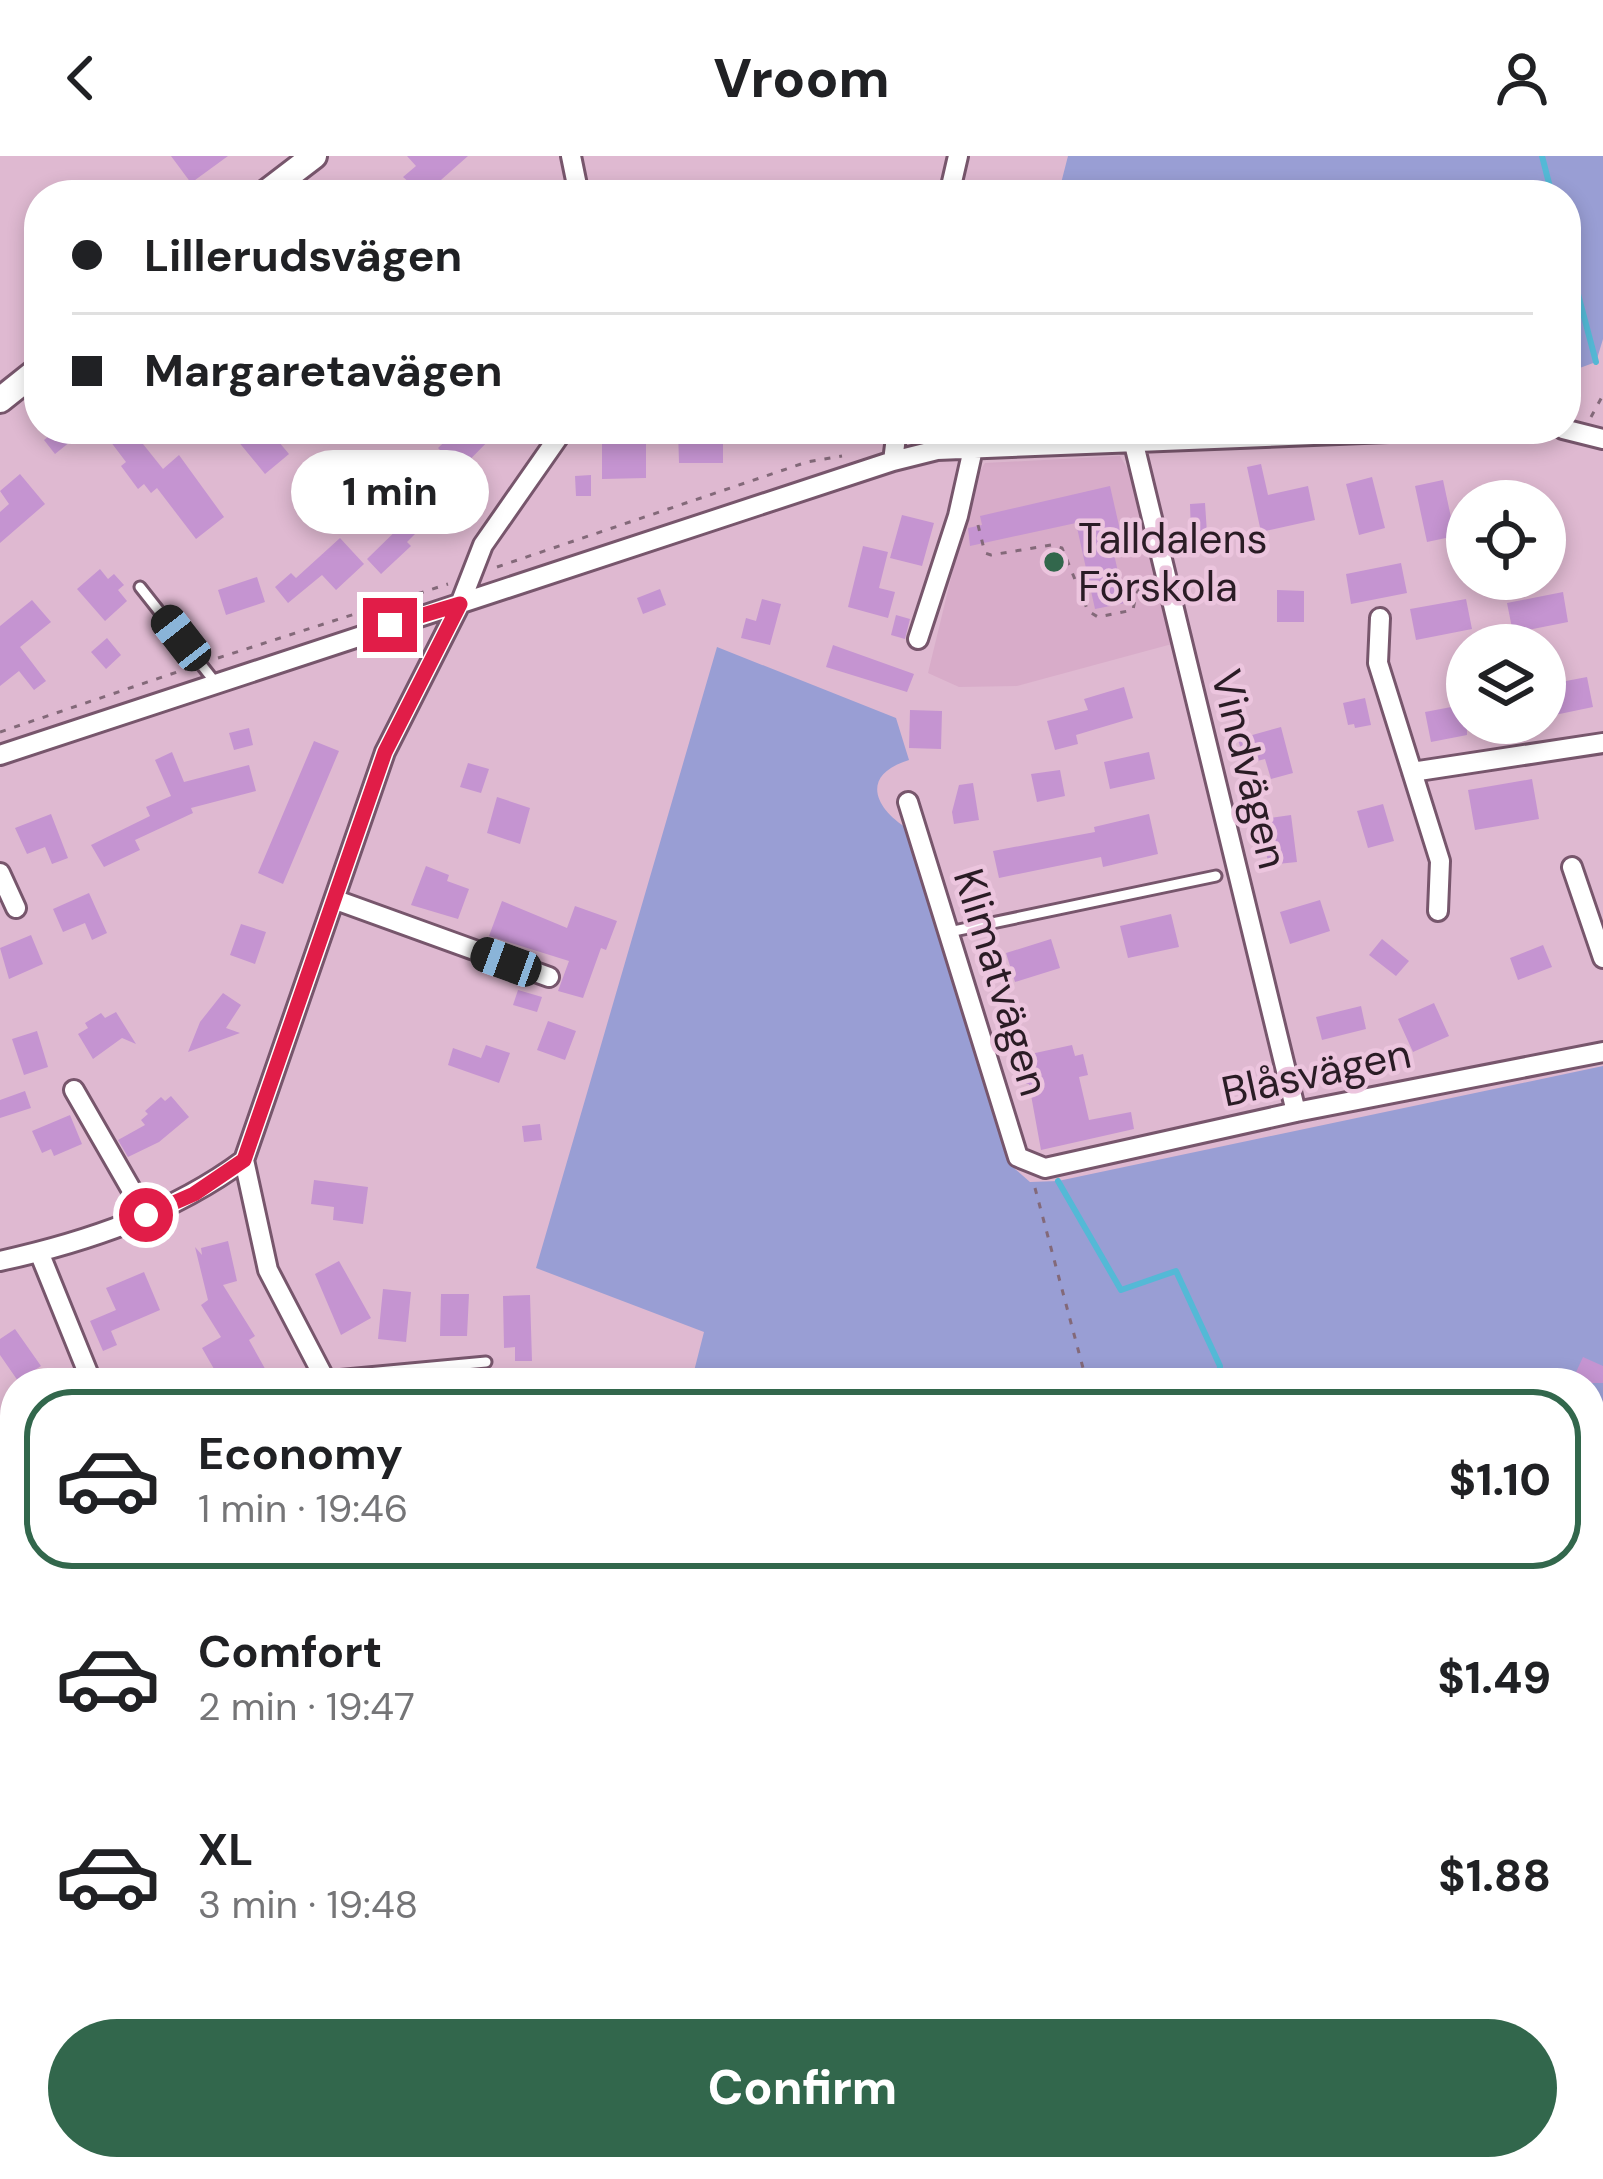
<!DOCTYPE html>
<meta charset="utf-8">
<style>
:root{--surface:#fff;--page:#f2f2f2;--text:#202124;--muted:#757577;--line:#e0e0e0;--accent:#32674c}
body{margin:0;font-family:"DM Sans",sans-serif;background:var(--page);color:var(--text);height:100vh;display:flex;flex-direction:column;font-size:45px;white-space:nowrap}
*{box-sizing:border-box;margin:0}
p{font-size:39px;color:var(--muted)}
.icon{flex:none;width:66px;height:66px;fill:none;stroke:currentColor;stroke-width:2;stroke-linecap:round;stroke-linejoin:round}
.map{position:relative;flex:1;overflow:hidden}
.sheet{position:absolute;left:0px;top:1212px;width:1605px;height:813px;display:flex;flex-direction:column;background:var(--surface);border-radius:48px 48px 0 0;box-shadow:0 6px 18px #0003}
.sheet>*{flex:none}
.top-card{position:absolute;left:24px;top:24px;width:1557px;height:264px;border-radius:48px;box-shadow:0 6px 18px #0003;display:grid;align-content:center;height:264px;padding:0 48px;background:var(--surface)}
.fabs{position:absolute;left:1446px;top:324px;display:grid;gap:24px}
.fabs a{display:grid;place-items:center;width:120px;height:120px;border-radius:50%;background:var(--surface);box-shadow:0 6px 18px #0003;font-size:60px}
.end{position:absolute;width:54px;height:54px;margin:-27px;border:15px solid #e11d48;background:#fff;box-shadow:0 0 0 6px #fff}
.from{border-radius:50%}
.bubble{position:absolute;height:84px;border-radius:42px;background:var(--surface);box-shadow:0 6px 18px #0003;font-size:39px;font-weight:800;line-height:84px;text-align:center}
.car{position:absolute;width:36px;height:72px;margin:-36px -18px;border-radius:15px;box-shadow:0 0 9px 3px #0007;background:linear-gradient(#222 24%,#8ab4d8 0 40%,#222 0 76%,#8ab4d8 0 86%,#222 0)}
.top-card b{display:flex;align-items:center;gap:42px;height:114px;font-size:45px}
.top-card b+b{border-top:3px solid var(--line)}
.top-card i{width:30px;height:30px;background:var(--text)}
ul{padding:21px 0 0;list-style:none}
li{display:flex;align-items:center;gap:36px;height:180px;margin:0 24px 18px;padding:0 24px;border:6px solid transparent;border-radius:48px}
li div{flex:1}
li b{display:block;font-size:45px}
li em{font-style:normal;font-weight:800}
li.on{border-color:var(--accent)}
li>.icon{width:108px;height:108px;stroke-width:1.5}
.action{display:flex;gap:24px;margin-top:auto;padding:24px 48px}
.action a{flex:1;height:138px;border-radius:72px;background:var(--accent);color:#fff;font-size:48px;font-weight:800;line-height:138px;text-align:center}
header{display:flex;justify-content:space-between;align-items:center;height:156px;padding:0 48px;background:var(--surface);font-size:54px;font-weight:800}
.map>svg:first-child{display:block}
</style>
<header><svg class="icon" aria-label="back" viewBox="0 0 24 24"><path d="M15 5l-7 7 7 7"/></svg>Vroom<svg class="icon" aria-label="person" viewBox="0 0 24 24"><circle cx="12" cy="8" r="4"/><path d="M4 21q1-7 8-7t8 7"/></svg></header>
<div class="map">
<svg width="1603" height="2023" viewBox="0 0 1603 2023">
<rect width="100%" height="100%" fill="#dfb9d1"/>
<path fill="#d8acc9" d="M1120,300L1133,322L1172,488L1017,530L959,531L928,517L975,323L985,307Z"/>
<path fill="#999ed4" d="M1068,0H1603V183L1596,206L1566,217V39H1058Z
M717,491L896,562L909,604C860,619 874,652 908,673L1015,1013L1030,1026L1058,1025L1603,910V2023H0V1566L15,1556V2010H1590V1227H691L704,1176L536,1112Z"/>
<g fill="none" stroke-linecap="round" stroke-linejoin="round">
<path stroke="#54b9d6" stroke-width="6" d="M1542,0L1552,39
M1566,93L1596,206
M1058,1025L1121,1134L1176,1115L1220,1210L1219,1227"/>
</g>
<path fill="#c594d1" d="M171,0H228L191,27Z
M407,0H468L424,39L403,21L416,10Z
M58,273H86L55,298L44,284Z
M101,273H131L163,313L179,299L224,361L196,383L157,332L151,337L144,328L138,333L121,310L126,306Z
M228,273H268L289,298L265,318Z
M458,273H500L441,333L450,343L407,386L411,390L381,418L367,403L413,358L396,342L442,296L438,292Z
M678,273H723V307H679Z
M646,285V322L602,323V286Z
M1261,308L1268,339L1308,330L1315,364L1261,376L1247,311Z
M20,318L45,348L0,387V356L9,348L0,335Z
M591,319V340H576L575,320Z
M1372,321L1385,372L1359,379L1346,328Z
M1443,324L1455,380L1427,386L1415,330Z
M1110,330L1120,374L1109,376L1125,447L1095,453L1076,367L970,390L968,372L982,369L980,360Z
M1205,347L1207,377L1191,378L1190,348Z
M902,359L934,367L922,410L890,402Z
M340,382L364,408L336,434L322,419L288,447L275,431L291,417L296,422Z
M863,390L888,396L879,432L895,436L888,462L848,451Z
M1401,407L1407,437L1351,448L1346,418Z
M100,413L108,423L114,418L124,429L118,434L127,445L105,465L77,433Z
M257,421L265,446L226,459L218,434Z
M660,433L666,449L643,458L637,442Z
M1277,434L1304,435V466H1277Z
M1563,436L1568,466L1513,477L1507,447Z
M762,443L781,448L770,489L741,482L746,462L756,465Z
M1466,443L1472,473L1416,484L1410,453Z
M32,444L51,466L20,491L46,525L34,534L19,515L0,530V470Z
M896,459L910,463L905,483L891,479Z
M107,482L121,499L106,513L91,496Z
M833,489L914,518L907,536L826,511Z
M1587,521L1593,551L1545,561V529Z
M1124,531L1133,562L1076,579L1078,588L1055,594L1047,565L1088,554L1084,543Z
M1365,542L1371,569L1355,572L1354,568L1348,569L1343,547Z
M1467,548V579L1431,586L1425,556Z
M910,554L942,555L941,593L909,592Z
M1281,571L1293,617L1271,623L1265,603L1245,608L1238,583Z
M249,572L253,589L234,594L229,577Z
M314,585L339,595L283,728L258,717Z
M172,596L184,626L249,609L256,635L191,652L193,657L135,684L140,694L104,711L91,689L150,660L146,651L171,640L155,604Z
M1149,596L1155,623L1110,633L1104,606Z
M468,607L489,613L481,637L460,631Z
M1060,614L1065,640L1037,646L1031,618Z
M1532,623L1539,663L1475,674L1468,634Z
M973,627L979,664L954,668L952,656L959,629Z
M497,641L530,652L520,688L487,677Z
M1383,648L1394,685L1368,692L1357,655Z
M51,658L68,702L52,708L45,691L27,698L15,672Z
M1149,658L1158,698L1103,711L1101,701L999,722L993,695L1095,676L1094,671Z
M1291,659L1297,706L1268,709L1263,663Z
M426,710L449,719L447,725L469,733L458,763L411,749Z
M89,737L107,777L92,784L85,767L63,776L53,753Z
M1320,744L1330,775L1290,788L1280,756Z
M502,745L567,772L575,750L617,765L606,794L601,792L583,842L558,835L569,805L489,780Z
M1171,758L1179,791L1128,802L1120,770Z
M241,768L266,776L255,808L230,799Z
M31,779L43,808L9,823L0,792Z
M1051,783L1060,812L1015,826L1006,797Z
M1382,783L1409,805L1396,820L1369,799Z
M1543,789L1552,811L1518,824L1510,802Z
M518,834L542,841L537,856L513,849Z
M223,837L241,849L226,872L240,877L188,896L200,866Z
M1434,847L1449,880L1413,896L1398,863Z
M1361,850L1366,873L1322,884L1316,861Z
M116,856L136,888L122,882L93,903L78,878L88,872L85,867L101,857L105,862Z
M548,865L576,875L565,904L537,894Z
M37,875L48,911L24,919L12,883Z
M486,889L510,897L499,927L448,909L453,892L481,902Z
M1072,889L1075,900L1083,898L1088,919L1079,921L1089,964L1131,956L1134,973L1041,994L1029,928H1026V899Z
M25,935L31,952L0,962V944Z
M171,940L189,961L159,986L128,1001L118,984L145,969L141,964L148,958L145,955L161,941L165,945Z
M70,959L82,988L54,1000L51,993L42,997L32,975Z
M540,968L542,984L524,986L522,970Z
M314,1024L368,1031L363,1068L333,1064L334,1051L311,1048Z
M228,1085L237,1125L223,1129L255,1180L249,1184L273,1227H222L202,1192L221,1181L201,1149L208,1144L195,1091L202,1099L201,1092Z
M339,1105L371,1162L341,1179L315,1118Z
M144,1116L160,1154L111,1175L117,1189L103,1195L90,1165L116,1154L106,1132Z
M383,1133L411,1136L406,1186L378,1183Z
M441,1138H469L467,1180H440Z
M530,1139L532,1205H515V1191L504,1192L503,1140Z
M15,1173L41,1210L18,1225L0,1199V1183Z
M1583,1201L1603,1210V1227H1571Z"/>
<g fill="none" stroke-linecap="round" stroke-linejoin="round">
<defs>
<path id="service" d="M140,431L215,526
M949,776L1216,720
M324,1221L486,1206"/>
<path id="minor" d="M571,0L579,39
M949,39L958,0
M1563,273L1603,283
M1134,288L1296,956
M893,305L897,273
M1380,462L1378,507L1440,705L1438,755
M918,483L958,360L973,293
M0,599L893,305L937,294L1464,273
M1412,616L1603,587
M908,646L1018,1001L1045,1012L1296,956L1603,896
M1572,711L1603,802
M0,717L16,752
M336,744L549,821
M74,934L146,1059
M244,1004L268,1114L327,1227
M39,1096L88,1217
M0,1105C86,1086 173,1057 244,1004L385,596L460,448L483,389L564,273"/>
<path id="tertiary" d="M263,39L314,0
M0,244L39,213"/>
</defs>
<use href="#service" stroke="#77566c" stroke-width="15"/>
<use href="#minor" stroke="#77566c" stroke-width="24"/>
<use href="#tertiary" stroke="#77566c" stroke-width="30"/>
<path stroke="#836979" stroke-width="3" stroke-dasharray="6 9" stroke-linecap="butt" d="M1591,261L1603,239
M978,369L985,397L991,399L1051,389L1062,392L1088,455L1098,461L1133,454L1136,438L1147,423
M497,411L807,306L842,300
M218,502L448,428
M0,576L186,513
M1035,1032L1087,1227
M1590,1813L1603,1821
M664,2010L669,2023"/>
<use href="#service" stroke="#fff" stroke-width="9"/>
<use href="#minor" stroke="#fff" stroke-width="18"/>
<use href="#tertiary" stroke="#fff" stroke-width="24"/>
</g>
<g fill="none" stroke-linecap="round" stroke-linejoin="round">
<path stroke="#e11d48" stroke-width="15" d="M146,1059L194,1038L244,1004L385,596L460,448L390,469"/>
</g>
<circle fill="#32674c" stroke="#ecc5de" stroke-width="4.5" cx="1054" cy="406" r="12"/>
<g text-anchor="middle" stroke-width="9" stroke-linejoin="round" paint-order="stroke">
<g font-size="42" fill="#2a1c25" stroke="#ecc5de" text-anchor="start">
<text x="1078" y="397">Talldalens<tspan x="1078" dy="48">Förskola</tspan></text>
</g>
<g font-size="42" fill="#2a1c25" stroke="#ecc5de">
<text transform="translate(1250 613) rotate(76)" y="15">Vindvägen</text>
<text transform="translate(1002 826) rotate(73)" y="15">Klimatvägen</text>
<text transform="translate(1316 916) rotate(-12)" y="15">Blåsvägen</text>
</g>
</g>
</svg>
<div class="fabs">
<a><svg class="icon" aria-label="locate" viewBox="0 0 24 24"><circle cx="12" cy="12" r="6"/><path d="M12 2v4M12 18v4M2 12h4M18 12h4"/></svg></a>
<a><svg class="icon" aria-label="layers" viewBox="0 0 24 24"><path d="M12 4l9 5-9 5-9-5zM3 14l9 5 9-5"/></svg></a>
</div>
<i class="end from" style="left:146px;top:1059px"></i>
<i class="end" style="left:390px;top:469px"></i>
<div class="bubble" style="left:291px;top:294px;width:198px">1 min</div>
<i class="car" style="left:181px;top:482px;rotate:322deg"></i>
<i class="car" style="left:506px;top:806px;rotate:290deg"></i>
<div class="top-card">
<b><i class="from"></i>Lillerudsvägen</b>
<b><i></i>Margaretavägen</b>
</div>
<section class="sheet">
<ul>
<li class="on"><svg class="icon" aria-label="car" viewBox="0 0 24 24"><path d="M5 17H2v-5l4-1 3-4h7l3 4 3 1v5h-3M9 17h6M6 11h13"/><circle cx="7" cy="17" r="2"/><circle cx="17" cy="17" r="2"/></svg><div><b>Economy</b><p>1 min · 19:46</p></div><em>$1.10</em></li>
<li><svg class="icon" aria-label="car" viewBox="0 0 24 24"><path d="M5 17H2v-5l4-1 3-4h7l3 4 3 1v5h-3M9 17h6M6 11h13"/><circle cx="7" cy="17" r="2"/><circle cx="17" cy="17" r="2"/></svg><div><b>Comfort</b><p>2 min · 19:47</p></div><em>$1.49</em></li>
<li><svg class="icon" aria-label="car" viewBox="0 0 24 24"><path d="M5 17H2v-5l4-1 3-4h7l3 4 3 1v5h-3M9 17h6M6 11h13"/><circle cx="7" cy="17" r="2"/><circle cx="17" cy="17" r="2"/></svg><div><b>XL</b><p>3 min · 19:48</p></div><em>$1.88</em></li>
</ul>
<div class="action"><a>Confirm</a></div>
</section>
</div>
